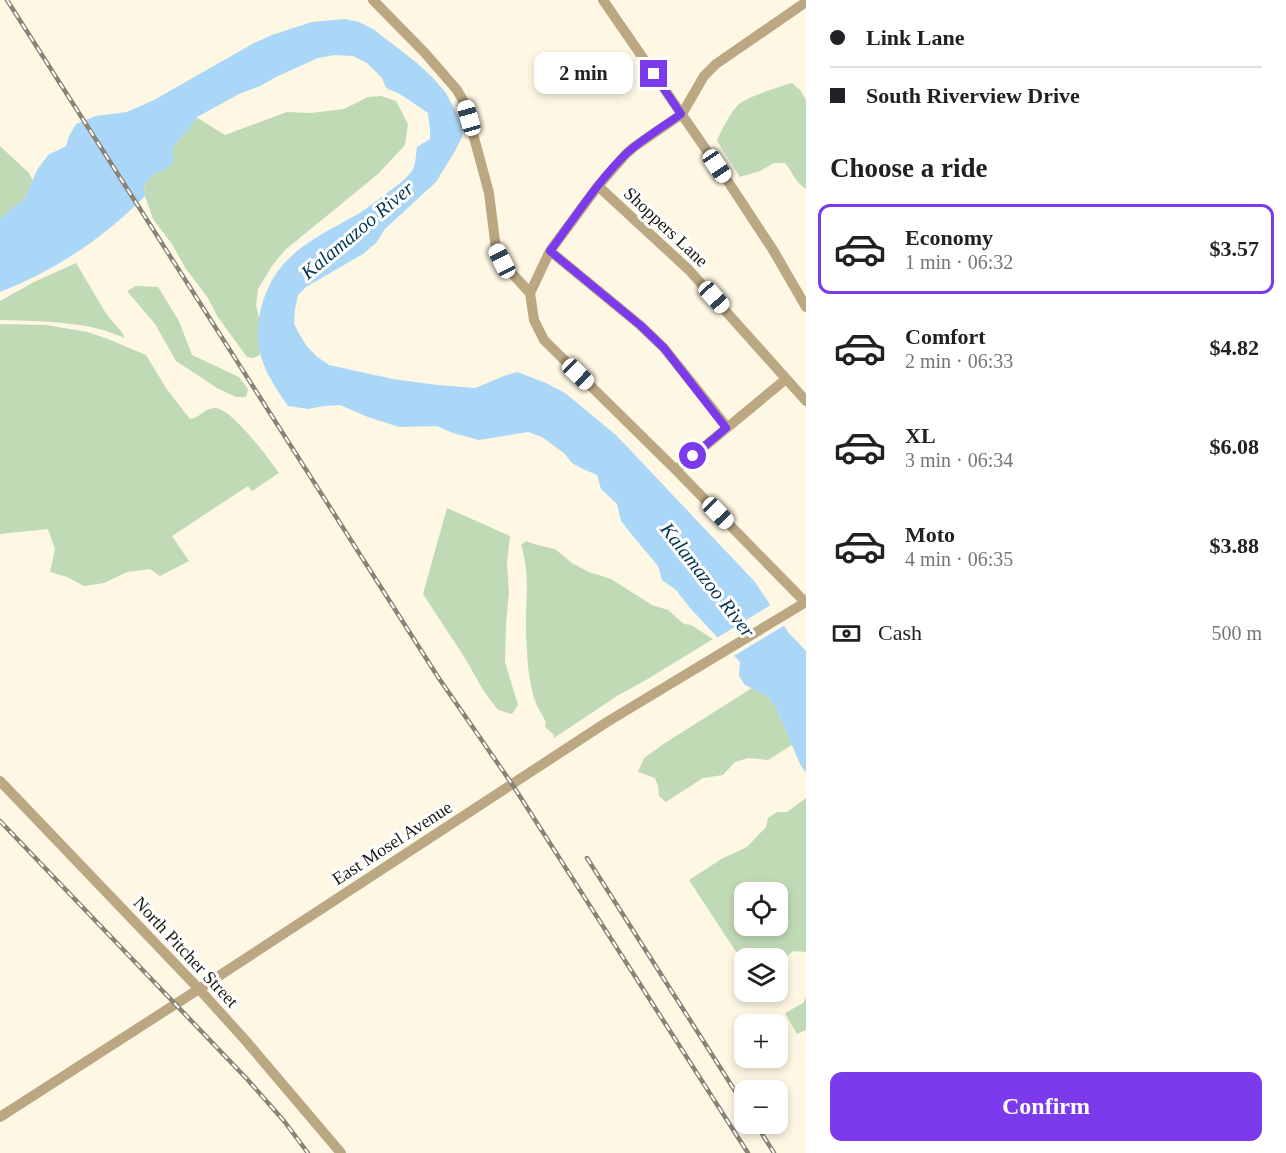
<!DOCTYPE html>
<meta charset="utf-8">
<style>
:root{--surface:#fff;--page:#f6f6f6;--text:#202124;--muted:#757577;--line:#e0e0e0;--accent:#7c3aed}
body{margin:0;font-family:Georgia,serif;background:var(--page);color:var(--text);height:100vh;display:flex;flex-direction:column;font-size:22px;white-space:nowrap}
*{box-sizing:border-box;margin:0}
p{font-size:20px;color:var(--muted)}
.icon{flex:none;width:33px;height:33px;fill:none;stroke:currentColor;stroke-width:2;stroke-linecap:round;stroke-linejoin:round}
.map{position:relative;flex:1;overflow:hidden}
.drawer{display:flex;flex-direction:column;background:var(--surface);width:480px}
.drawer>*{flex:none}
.top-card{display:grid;align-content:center;height:132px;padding:0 24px;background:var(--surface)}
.controls{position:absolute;left:734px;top:882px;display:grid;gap:12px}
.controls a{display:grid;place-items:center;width:54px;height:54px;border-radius:12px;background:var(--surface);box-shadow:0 3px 9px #0003;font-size:30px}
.end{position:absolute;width:27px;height:27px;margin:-14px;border:8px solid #7c3aed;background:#fff;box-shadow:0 0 0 3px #fff}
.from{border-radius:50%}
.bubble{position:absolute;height:42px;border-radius:12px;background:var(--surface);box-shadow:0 3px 9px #0003;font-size:20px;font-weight:700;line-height:42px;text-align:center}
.car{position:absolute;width:18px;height:36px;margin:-18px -9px;border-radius:8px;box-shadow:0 0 4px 2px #0007;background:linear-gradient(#fff 24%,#345 0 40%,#fff 0 76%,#345 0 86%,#fff 0)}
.top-card b{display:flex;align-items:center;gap:21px;height:57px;font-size:22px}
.top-card b+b{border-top:2px solid var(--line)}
.top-card i{width:15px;height:15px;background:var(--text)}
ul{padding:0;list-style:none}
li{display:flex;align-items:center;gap:18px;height:90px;margin:0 12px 9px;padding:0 12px;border:3px solid transparent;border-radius:12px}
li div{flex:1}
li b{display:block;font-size:22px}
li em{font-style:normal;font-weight:700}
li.on{border-color:var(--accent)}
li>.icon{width:54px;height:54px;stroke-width:1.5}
h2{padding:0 24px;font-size:27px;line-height:72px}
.pay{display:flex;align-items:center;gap:15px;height:66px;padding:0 24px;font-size:22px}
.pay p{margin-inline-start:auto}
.button{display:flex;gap:12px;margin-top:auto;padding:12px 24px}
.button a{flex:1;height:69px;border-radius:12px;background:var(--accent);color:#fff;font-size:24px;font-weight:700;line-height:69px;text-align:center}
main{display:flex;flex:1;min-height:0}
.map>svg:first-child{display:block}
</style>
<main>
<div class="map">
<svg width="806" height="1153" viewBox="0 0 806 1153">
<rect width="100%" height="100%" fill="#fdf7e3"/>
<path fill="#c1dab6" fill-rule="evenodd" d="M792,83L800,90L806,100V189C795,182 793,173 785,163H774L760,171L740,177L717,141C721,131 731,111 739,104C747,97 781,86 792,83Z
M381,96L396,101L408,124L405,145L378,174L285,250L272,266L258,289L256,305L259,318L258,337L260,355L253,358L247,357L217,316L208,298L186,269L172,244L153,219L145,196L144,185L154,174L167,169L173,147L188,130L196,117L225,135L287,112L311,113L344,109L368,97Z
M0,146L29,173L33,181L25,198L0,219Z
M76,263L107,315L121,331L125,338C117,335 110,332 103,330C70,321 34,321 0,320V301L34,282Z
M136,286L158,287L179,321L192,355L239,377L248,389L246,397H236L217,388L176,361L155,324L127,291Z
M0,324L46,325L88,332L108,339L146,355L166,388L190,419C200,418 205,407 216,408C234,411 268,458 279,473L252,491L248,486L172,536L189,561L160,576L150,569L127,572L104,583L84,586L67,577L50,572L55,549L48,529L0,534Z
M447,508L510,536L507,562L509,592L506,624L505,662L518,705L512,714L498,710L483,690L465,658L423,594Z
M526,541L537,545L555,549L572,563L589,572L611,579L652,605L668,610L684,624L691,625L713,639L646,680L617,696L554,738L553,734L545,727L546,722C543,717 540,711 537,706C528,685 527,655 526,633C525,601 531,577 521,545Z
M752,688L769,697L778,712L792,745L768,760L748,758L735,762L723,775L703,778L666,802L659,796L658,786L655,778L638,772L644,758L665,743Z
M806,798V952L793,951L781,962L784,977L777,988V958H744V964L689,880L723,858L747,847L766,827L768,818L777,812H787ZM744,892H777V926H744Z
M806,997V1030L797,1034L785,1013L803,1003Z"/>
<path fill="#aad6f7" d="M345,19L359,22L373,29L417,63L433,78L446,93L463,126L462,137L455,151L436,182L385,229L376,243L363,254L306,287L298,295L295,309L294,323L298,332L306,345L316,356L329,365L393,379L437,385L475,388L504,376L517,372L546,383L565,393L616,435L755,582L788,632L806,651V773L800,764L778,712L769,697L745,685L739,676L740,662L691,609L676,590L662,580L658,566L628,530L621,521L617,504L601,489L597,475L583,469L572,463L564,453L542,437L528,432L479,440L453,433L437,426L399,427L368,417L340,405L324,406L308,409L288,406C265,373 251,349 261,308C273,263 301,245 340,224C346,220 353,217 360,213C369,207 377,200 386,194C393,188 409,178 413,169C416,163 416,153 417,147L430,139V129L428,113L400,94L386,88L382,78L367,63L353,56L335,55L318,58L276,77L260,86L239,94L197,117L188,130L173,147V162L167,169L154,174L144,185L145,196C104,238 54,271 0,292V219L25,198L37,170L48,155L66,146L69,136L76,124L96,116L127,112L154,100L254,43L272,35L312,22Z"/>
<path fill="#fdf7e3" d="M772,604L785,625L732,657L715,639Z"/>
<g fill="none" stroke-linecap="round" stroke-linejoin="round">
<path stroke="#bba781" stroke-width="10" d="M373,0L425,53L457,90L465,104L489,193L496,249L506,267L530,293
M603,0L729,183L773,250L806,307
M598,186L689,270L806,401
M550,251L640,325L664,348L727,427
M676,470L786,379
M805,602L676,470L544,340L534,320L530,293L550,251L598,186L626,154L634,147L682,114L704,76L716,64L806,2
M0,781L199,989L246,1041L341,1153
M0,1117L199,989L607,722L806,602"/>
<defs>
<path id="rail" d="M7,0L438,677L512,784L748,1153
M0,821L247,1079L284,1121L308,1153
M587,858L744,1105
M756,1124L774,1153"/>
</defs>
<use href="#rail" stroke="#878375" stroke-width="4.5"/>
<use href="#rail" stroke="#fff" stroke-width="2" stroke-dasharray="7" stroke-linecap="butt"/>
</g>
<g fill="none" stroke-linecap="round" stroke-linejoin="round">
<path stroke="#7c3aed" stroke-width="8" d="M654,74L681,114C664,126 644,138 628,152C599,179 574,219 550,251L640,325L664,348L726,428L693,456"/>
</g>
<g text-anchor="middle" stroke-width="6" stroke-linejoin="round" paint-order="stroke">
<g font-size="18" fill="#1a1811" stroke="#fff">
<text transform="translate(666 227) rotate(43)" y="6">Shoppers Lane</text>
<text transform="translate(392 843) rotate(-33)" y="6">East Mosel Avenue</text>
<text transform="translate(186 952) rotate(47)" y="6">North Pitcher Street</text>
</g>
<g font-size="20" font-style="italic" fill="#003453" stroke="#fff">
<text transform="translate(357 230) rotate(-40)" y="7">Kalamazoo River</text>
<text transform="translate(708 580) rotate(52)" y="7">Kalamazoo River</text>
</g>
</g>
</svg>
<div class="controls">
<a><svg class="icon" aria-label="locate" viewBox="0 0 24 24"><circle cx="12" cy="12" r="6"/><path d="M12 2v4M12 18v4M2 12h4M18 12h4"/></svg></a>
<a><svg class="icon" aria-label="layers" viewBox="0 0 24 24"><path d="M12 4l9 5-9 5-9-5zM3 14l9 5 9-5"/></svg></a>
<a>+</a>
<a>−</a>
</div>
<i class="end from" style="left:693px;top:456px"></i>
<i class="end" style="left:654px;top:74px"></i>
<div class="bubble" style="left:534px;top:52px;width:99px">2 min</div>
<i class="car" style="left:469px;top:118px;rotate:344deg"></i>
<i class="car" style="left:717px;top:166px;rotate:146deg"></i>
<i class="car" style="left:502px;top:261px;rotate:333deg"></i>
<i class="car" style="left:714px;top:297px;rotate:138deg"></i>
<i class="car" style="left:578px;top:374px;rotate:134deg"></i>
<i class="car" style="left:718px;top:513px;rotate:136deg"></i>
</div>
<section class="drawer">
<div class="top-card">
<b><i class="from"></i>Link Lane</b>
<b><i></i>South Riverview Drive</b>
</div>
<h2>Choose a ride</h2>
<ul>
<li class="on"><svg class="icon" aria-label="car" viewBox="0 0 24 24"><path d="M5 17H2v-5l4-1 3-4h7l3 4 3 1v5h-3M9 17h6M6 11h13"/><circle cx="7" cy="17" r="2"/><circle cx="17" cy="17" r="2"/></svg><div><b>Economy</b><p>1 min · 06:32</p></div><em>$3.57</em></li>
<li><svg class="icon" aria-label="car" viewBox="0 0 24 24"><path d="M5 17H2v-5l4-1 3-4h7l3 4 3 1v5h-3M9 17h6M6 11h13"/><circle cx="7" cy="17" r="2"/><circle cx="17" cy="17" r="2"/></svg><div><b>Comfort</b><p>2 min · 06:33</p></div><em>$4.82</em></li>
<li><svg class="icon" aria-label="car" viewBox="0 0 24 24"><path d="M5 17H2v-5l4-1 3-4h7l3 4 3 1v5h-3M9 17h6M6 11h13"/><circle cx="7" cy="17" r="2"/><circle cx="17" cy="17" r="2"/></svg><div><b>XL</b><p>3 min · 06:34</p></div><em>$6.08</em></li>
<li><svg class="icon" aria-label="car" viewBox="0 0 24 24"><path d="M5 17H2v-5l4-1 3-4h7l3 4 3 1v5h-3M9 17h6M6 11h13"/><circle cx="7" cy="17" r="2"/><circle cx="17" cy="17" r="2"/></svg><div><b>Moto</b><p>4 min · 06:35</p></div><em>$3.88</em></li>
</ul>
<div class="pay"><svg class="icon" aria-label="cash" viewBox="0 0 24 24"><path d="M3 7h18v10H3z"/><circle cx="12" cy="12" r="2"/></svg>Cash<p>500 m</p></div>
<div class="button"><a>Confirm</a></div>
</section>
</main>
